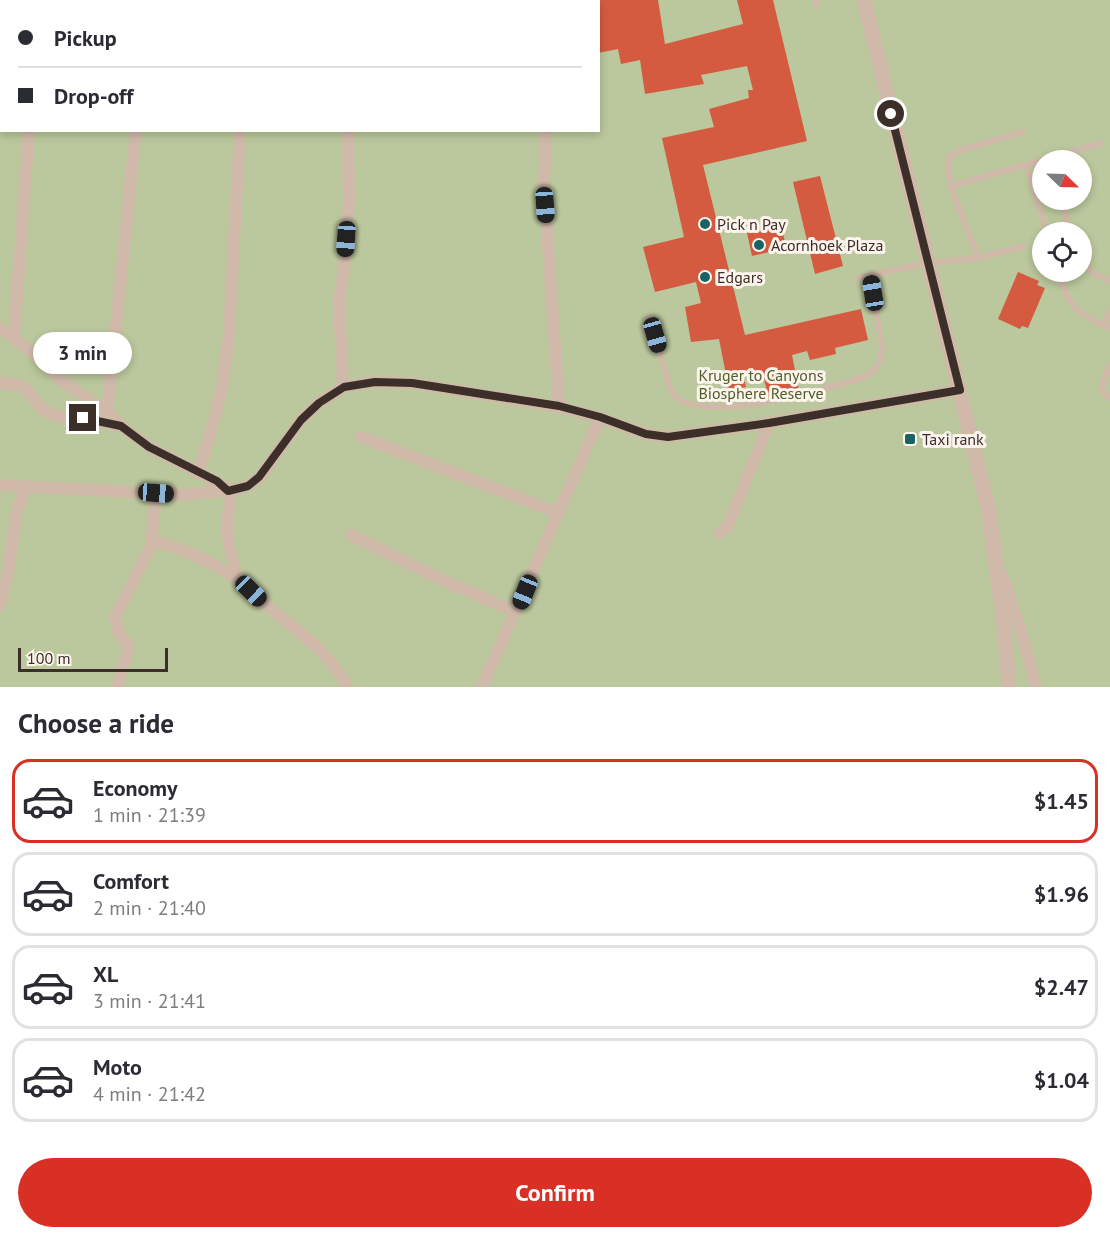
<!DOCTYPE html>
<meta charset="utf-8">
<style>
:root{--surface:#fff;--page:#f2f2f3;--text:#2b2b33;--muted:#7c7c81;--line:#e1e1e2;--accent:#d93025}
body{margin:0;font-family:"PT Sans",sans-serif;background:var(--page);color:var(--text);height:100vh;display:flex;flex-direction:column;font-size:22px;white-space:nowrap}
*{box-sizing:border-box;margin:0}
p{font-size:20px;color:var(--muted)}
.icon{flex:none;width:33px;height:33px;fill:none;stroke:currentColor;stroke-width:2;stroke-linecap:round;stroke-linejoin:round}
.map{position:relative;height:687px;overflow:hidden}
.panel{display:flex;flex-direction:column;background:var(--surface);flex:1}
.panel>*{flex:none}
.top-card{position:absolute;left:0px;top:0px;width:600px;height:132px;box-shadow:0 3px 9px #0003;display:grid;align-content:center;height:132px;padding:0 18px;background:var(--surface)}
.needle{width:39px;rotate:113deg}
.controls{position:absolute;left:1032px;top:150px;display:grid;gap:12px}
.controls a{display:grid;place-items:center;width:60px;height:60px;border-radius:50%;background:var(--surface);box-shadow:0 3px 9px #0003;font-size:30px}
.scale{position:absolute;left:18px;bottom:15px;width:150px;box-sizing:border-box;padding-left:6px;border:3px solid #3c2e29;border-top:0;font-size:16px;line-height:21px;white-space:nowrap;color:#3c2e29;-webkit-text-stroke:4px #fcf4ed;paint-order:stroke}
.end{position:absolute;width:27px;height:27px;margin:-14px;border:8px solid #3c2e29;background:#fff;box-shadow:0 0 0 3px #fff}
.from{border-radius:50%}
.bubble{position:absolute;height:42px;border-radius:21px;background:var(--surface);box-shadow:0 3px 9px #0003;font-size:20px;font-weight:700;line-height:42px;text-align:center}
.car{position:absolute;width:18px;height:36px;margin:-18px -9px;border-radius:8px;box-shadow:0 0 4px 2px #0007;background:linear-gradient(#222 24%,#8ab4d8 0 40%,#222 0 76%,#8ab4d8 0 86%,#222 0)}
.top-card b{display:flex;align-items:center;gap:21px;height:57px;font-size:22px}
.top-card b+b{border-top:2px solid var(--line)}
.top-card i{width:15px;height:15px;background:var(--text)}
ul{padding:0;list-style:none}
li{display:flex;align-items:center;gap:18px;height:84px;margin:0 12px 9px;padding:0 6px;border:3px solid var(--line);border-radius:18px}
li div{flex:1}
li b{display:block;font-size:22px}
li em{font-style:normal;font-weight:700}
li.selected{border-color:var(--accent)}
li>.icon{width:54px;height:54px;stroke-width:1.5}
h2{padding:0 18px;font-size:27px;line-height:72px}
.primary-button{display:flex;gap:12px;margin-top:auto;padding:12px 18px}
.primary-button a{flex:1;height:69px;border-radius:36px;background:var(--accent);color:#fff;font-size:24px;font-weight:700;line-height:69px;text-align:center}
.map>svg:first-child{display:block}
</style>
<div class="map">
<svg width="1110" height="687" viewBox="0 0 1110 687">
<rect width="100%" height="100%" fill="#f6eadf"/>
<path fill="#bbc79c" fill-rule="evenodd" d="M0,0H1110V687H0ZM2,2H598V130H2ZM1042,160H1082V200H1042ZM1042,232H1082V272H1042Z"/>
<path fill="#d45b3f" d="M598,0H658L665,44L743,24L737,0H773L807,141L703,165L745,335L861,309L868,340L835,348L836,354L810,360L807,351L792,355L799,390L768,396L762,370L743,375L746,387L729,390L719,339L691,342L685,307L701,303L696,282L655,292L643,247L684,237L662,138L714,127L709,109L749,98L748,90H753L747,66L701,75L704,84L645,94L640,60L621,64L618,49L598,53Z
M820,176L843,266L815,274L793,182Z
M782,227L786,248L752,256L747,233Z
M1018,272L1039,281L1037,285L1045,288L1028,328L1022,326L1020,329L998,319Z"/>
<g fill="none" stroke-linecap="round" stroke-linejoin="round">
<path stroke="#d0b9a9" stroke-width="6" d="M816,0V6
M1023,132L961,150L949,157C943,180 971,234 978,258L1024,246
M1026,164L1047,232
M952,186L1101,143
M1062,200L1070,232
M1082,260L1092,272L1110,281
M1058,272C1067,305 1078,315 1110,328
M857,278L927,263L978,258
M649,317L670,388C674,396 678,400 687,403C725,415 795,397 833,386C846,383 861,380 872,372C880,366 881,357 882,347L870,275
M1104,325L1110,310
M1110,365C1105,378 1096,390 1110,399"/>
<path stroke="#d0b9a9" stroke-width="12" d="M37,2V0
M144,2V0
M246,2V0
M546,130L544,184L559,407
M0,328L35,355L61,380L107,413L121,426L149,447L222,485C224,487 227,489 228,491C233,500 227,514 227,523C227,537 233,569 240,581C247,591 261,601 271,609C298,631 331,654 347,687
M14,337L29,130
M0,383C39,384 25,400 49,413C61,420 74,417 87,419C98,420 109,423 119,426
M343,387L339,304L345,258L349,202L348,130
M107,413L136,130
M361,437L558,513
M198,473L215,418L223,382L229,336L240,130
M0,485L184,495L237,489L248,486L259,478L301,420L319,403L343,387L375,382L412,383L559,407L600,418L646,434L667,437L769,423L960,390
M720,533L728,526L769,423
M351,535L442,580L516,612
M152,540C184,549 212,562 240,581
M1002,574L1025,645L1036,687
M0,605L8,573L16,515L25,487
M117,687L127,654L128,646L118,631L115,617L151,546L156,493
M482,687L600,418"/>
<path stroke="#d0b9a9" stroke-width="15" d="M864,0L989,512L1004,625L1009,687"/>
</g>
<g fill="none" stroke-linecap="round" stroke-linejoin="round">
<path stroke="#3c2e29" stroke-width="8" d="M83,418L121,426L149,447L217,481L228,491L248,486L259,477L301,420L319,403L344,387L375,382L412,383L559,406L600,417L646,434L668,437L769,423L960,390L891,114"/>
</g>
<g fill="#196364" stroke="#fcf4ed" stroke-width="2">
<circle cx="705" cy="224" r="6"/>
<circle cx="759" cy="245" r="6"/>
<circle cx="705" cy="277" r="6"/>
<rect x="904" y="433" width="12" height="12" rx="3"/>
</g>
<g text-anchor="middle" stroke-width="6" stroke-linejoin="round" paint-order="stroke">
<g font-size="16" fill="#3c2e29" stroke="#fcf4ed" text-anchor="start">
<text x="717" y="230">Pick n Pay</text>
<text x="771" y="251">Acornhoek Plaza</text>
<text x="717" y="283">Edgars</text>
<text x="922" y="445">Taxi rank</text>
</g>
<g font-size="16" fill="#4e5e2a" stroke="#fcf4ed">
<text x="761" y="381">Kruger to Canyons<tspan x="761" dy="18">Biosphere Reserve</tspan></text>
</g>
</g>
</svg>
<div class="controls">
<a><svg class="needle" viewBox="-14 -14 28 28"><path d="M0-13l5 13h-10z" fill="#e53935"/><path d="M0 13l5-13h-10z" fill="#7c7c81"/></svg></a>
<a><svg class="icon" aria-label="locate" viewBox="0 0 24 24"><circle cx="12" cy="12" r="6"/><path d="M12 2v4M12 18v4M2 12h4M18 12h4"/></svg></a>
</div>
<div class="scale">100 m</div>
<i class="end from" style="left:891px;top:114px"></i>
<i class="end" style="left:83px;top:418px"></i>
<div class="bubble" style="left:33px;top:332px;width:99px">3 min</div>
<i class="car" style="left:545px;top:205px;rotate:176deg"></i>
<i class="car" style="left:346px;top:239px;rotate:184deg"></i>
<i class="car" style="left:873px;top:293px;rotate:351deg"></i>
<i class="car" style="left:655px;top:335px;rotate:164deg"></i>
<i class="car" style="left:156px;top:493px;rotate:94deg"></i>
<i class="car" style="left:251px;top:591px;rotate:134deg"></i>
<i class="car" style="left:525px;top:592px;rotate:202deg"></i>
<div class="top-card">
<b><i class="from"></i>Pickup</b>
<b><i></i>Drop-off</b>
</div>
</div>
<section class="panel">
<h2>Choose a ride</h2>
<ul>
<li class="selected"><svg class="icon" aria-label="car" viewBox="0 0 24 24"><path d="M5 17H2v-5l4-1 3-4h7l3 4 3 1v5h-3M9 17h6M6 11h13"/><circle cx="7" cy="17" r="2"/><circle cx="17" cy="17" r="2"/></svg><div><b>Economy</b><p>1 min · 21:39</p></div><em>$1.45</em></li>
<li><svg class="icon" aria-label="car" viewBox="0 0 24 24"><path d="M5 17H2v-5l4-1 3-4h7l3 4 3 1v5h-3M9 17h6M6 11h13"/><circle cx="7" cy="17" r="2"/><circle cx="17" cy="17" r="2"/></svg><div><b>Comfort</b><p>2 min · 21:40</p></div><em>$1.96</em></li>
<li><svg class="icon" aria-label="car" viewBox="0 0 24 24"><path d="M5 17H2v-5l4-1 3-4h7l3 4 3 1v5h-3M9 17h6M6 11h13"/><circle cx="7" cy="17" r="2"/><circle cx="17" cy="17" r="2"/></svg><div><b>XL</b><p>3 min · 21:41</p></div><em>$2.47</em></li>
<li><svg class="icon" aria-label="car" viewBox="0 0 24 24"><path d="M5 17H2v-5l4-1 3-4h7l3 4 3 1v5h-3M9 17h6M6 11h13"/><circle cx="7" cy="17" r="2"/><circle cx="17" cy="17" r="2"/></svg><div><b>Moto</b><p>4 min · 21:42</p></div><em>$1.04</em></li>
</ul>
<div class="primary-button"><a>Confirm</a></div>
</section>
